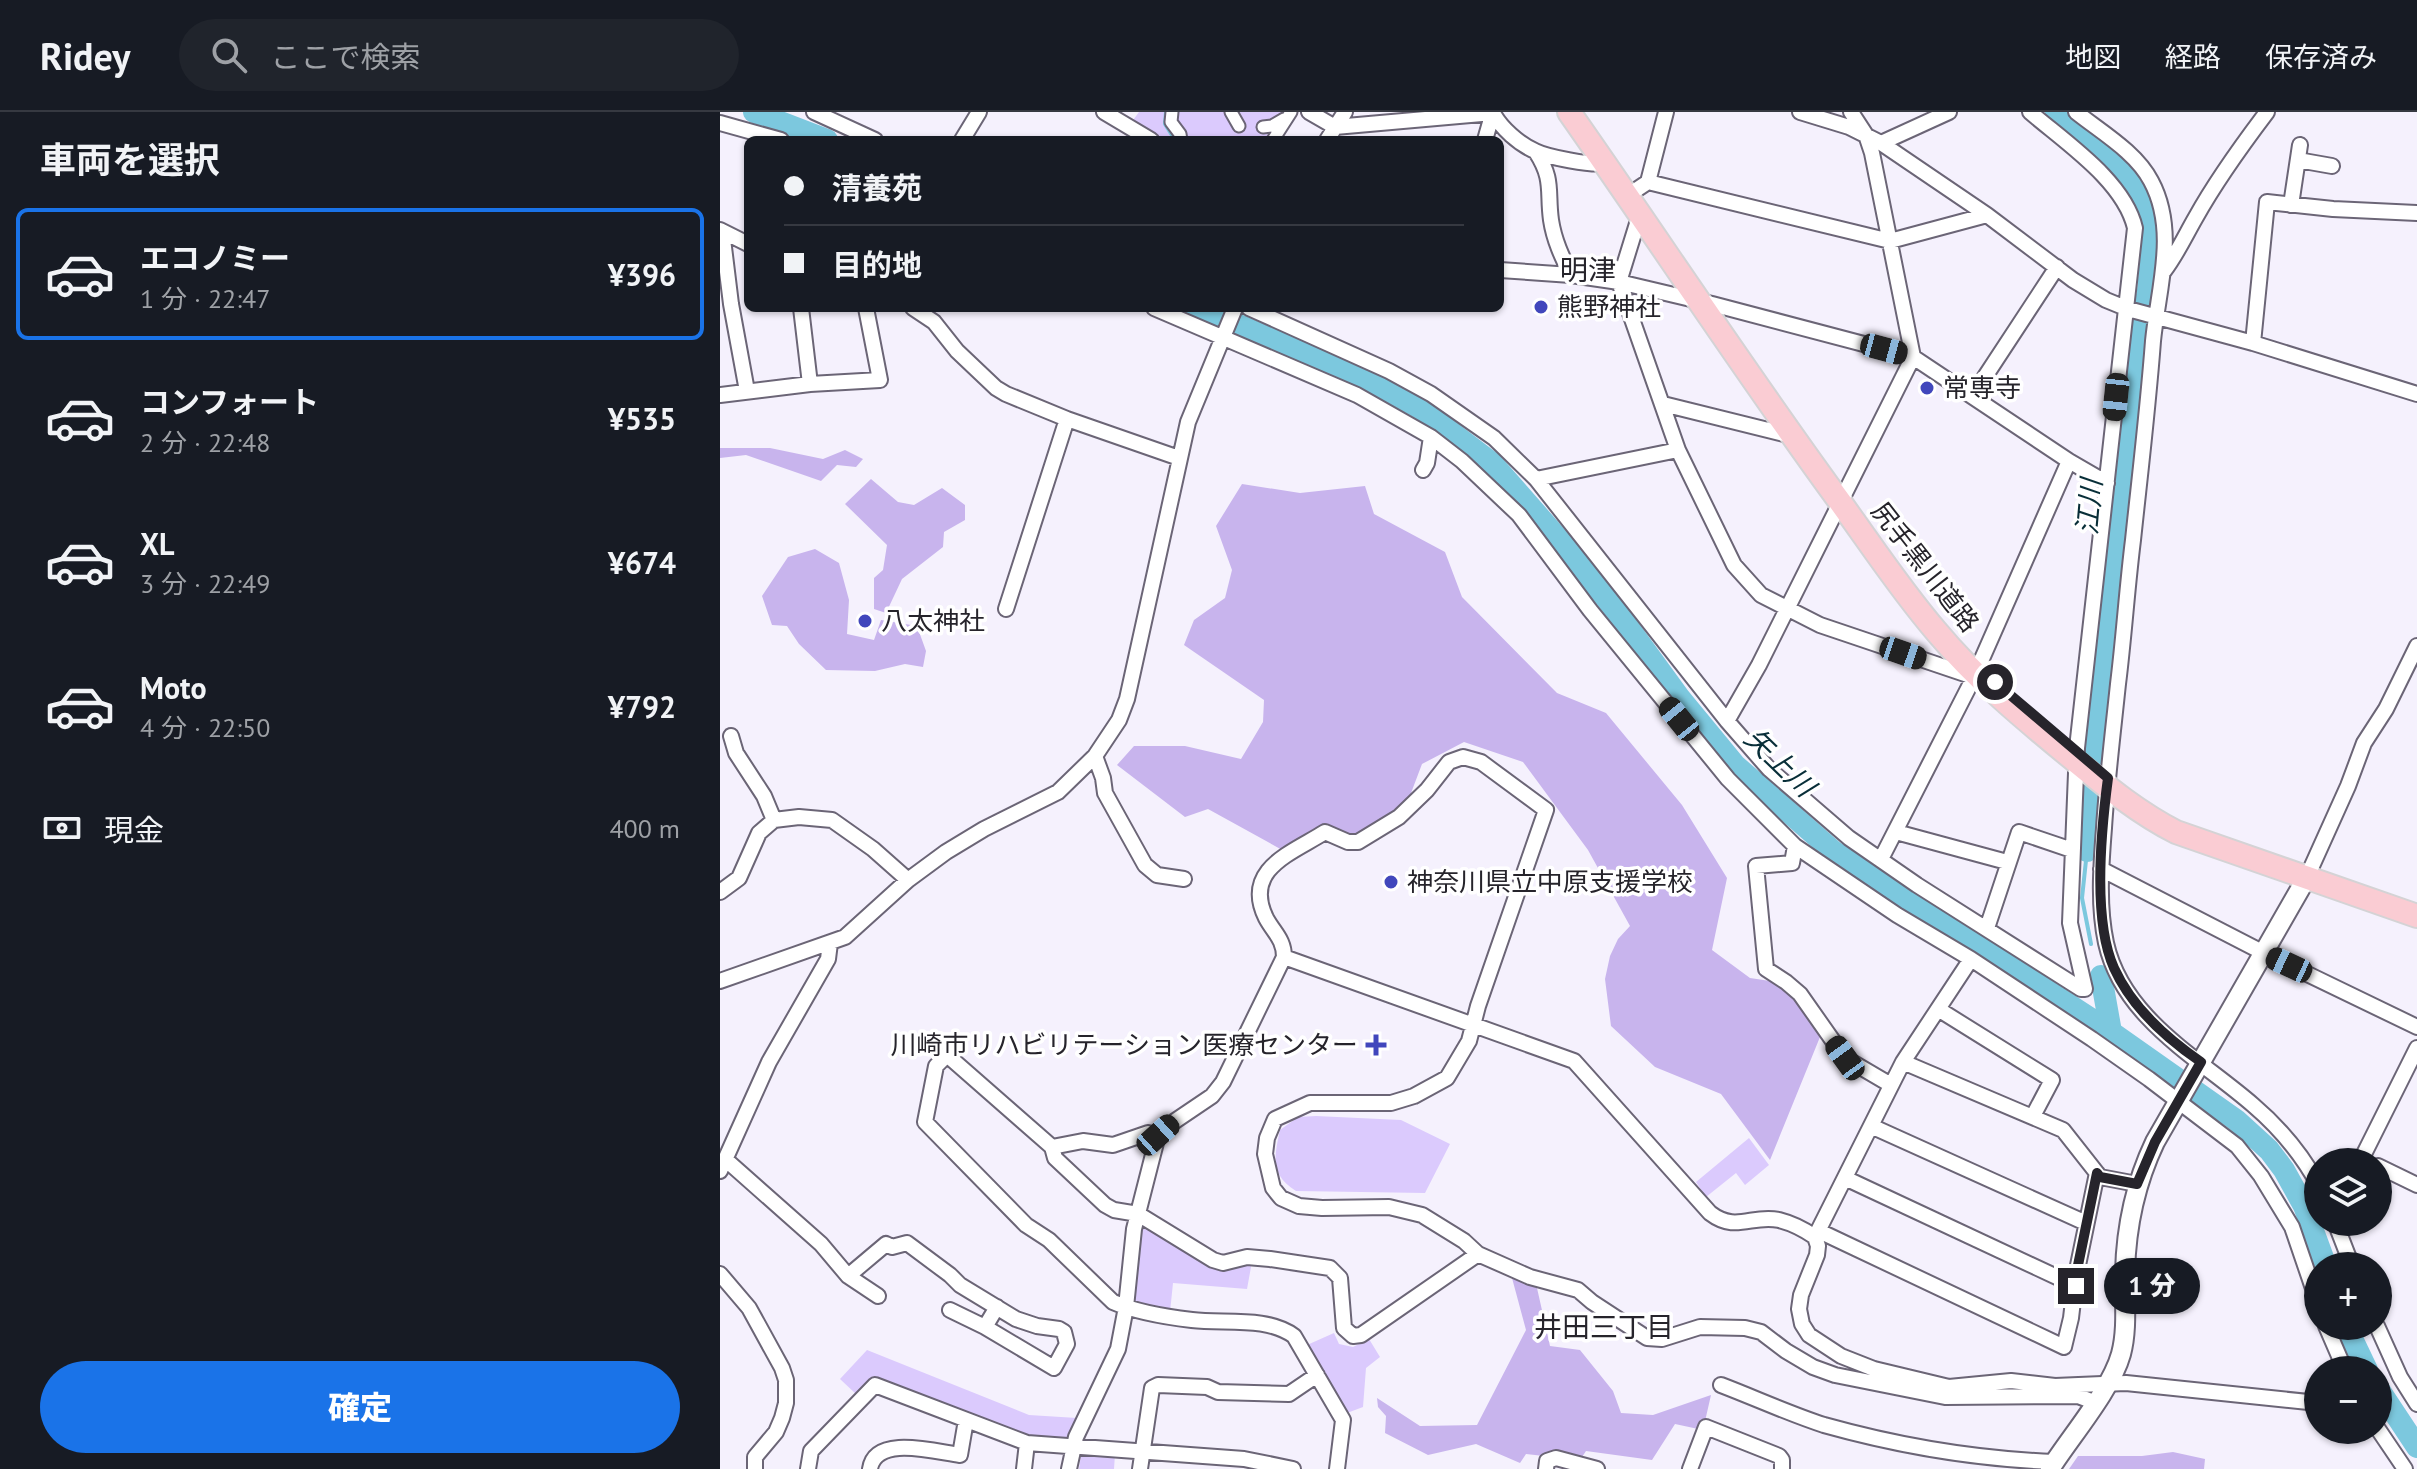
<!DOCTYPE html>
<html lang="ja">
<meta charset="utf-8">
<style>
:root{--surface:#171b24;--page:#20242c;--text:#f1f3f6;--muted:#9ea1a6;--line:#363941;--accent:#1a73e8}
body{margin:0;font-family:"PT Sans","Noto Sans JP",sans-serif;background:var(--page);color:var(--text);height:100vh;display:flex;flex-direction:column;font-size:30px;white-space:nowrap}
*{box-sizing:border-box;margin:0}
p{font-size:26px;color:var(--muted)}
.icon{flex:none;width:44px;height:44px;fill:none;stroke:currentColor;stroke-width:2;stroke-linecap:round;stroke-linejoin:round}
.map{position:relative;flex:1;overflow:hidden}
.details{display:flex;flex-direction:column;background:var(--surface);width:720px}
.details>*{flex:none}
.banner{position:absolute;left:24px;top:24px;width:760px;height:176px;border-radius:12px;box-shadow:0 2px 6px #0004;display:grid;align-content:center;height:176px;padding:0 40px;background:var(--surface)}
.controls{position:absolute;left:1584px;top:1036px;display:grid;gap:16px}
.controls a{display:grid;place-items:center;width:88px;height:88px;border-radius:50%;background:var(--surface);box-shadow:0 2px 6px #0004;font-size:40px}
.end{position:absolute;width:36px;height:36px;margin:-18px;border:10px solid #26242b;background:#fff;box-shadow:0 0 0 4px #fff}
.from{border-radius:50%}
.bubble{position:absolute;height:56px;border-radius:28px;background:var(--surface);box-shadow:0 2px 6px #0004;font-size:26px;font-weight:800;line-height:56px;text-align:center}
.car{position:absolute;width:24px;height:48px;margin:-24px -12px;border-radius:10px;box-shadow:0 0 6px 2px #0007;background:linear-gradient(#222 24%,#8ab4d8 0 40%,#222 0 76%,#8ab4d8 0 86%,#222 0)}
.banner b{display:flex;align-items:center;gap:28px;height:76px;font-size:30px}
.banner b+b{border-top:2px solid var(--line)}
.banner i{width:20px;height:20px;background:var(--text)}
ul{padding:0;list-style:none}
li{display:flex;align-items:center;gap:24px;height:132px;margin:0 16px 12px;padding:0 24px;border:4px solid transparent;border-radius:12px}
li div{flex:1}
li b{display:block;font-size:30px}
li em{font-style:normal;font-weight:800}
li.current{border-color:var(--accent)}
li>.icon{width:72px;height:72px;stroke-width:1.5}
h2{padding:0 40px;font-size:36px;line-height:96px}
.pay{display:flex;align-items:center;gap:20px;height:88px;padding:0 40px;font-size:30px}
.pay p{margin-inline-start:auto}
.primary-button{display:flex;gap:16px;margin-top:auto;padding:16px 40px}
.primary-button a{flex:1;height:92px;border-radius:48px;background:var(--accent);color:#fff;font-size:32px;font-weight:800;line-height:92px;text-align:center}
header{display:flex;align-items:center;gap:48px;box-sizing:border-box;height:112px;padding:0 40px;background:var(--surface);border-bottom:2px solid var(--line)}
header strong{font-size:38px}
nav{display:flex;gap:44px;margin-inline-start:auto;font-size:28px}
.search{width:560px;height:72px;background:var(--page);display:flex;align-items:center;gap:20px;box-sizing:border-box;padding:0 28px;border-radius:44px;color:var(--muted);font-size:30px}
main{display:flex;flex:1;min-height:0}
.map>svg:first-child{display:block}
</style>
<header>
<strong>Ridey</strong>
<div class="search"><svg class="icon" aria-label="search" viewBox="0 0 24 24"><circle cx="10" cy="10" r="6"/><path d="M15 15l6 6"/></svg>ここで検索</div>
<nav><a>地図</a><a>経路</a><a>保存済み</a></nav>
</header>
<main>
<section class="details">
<h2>車両を選択</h2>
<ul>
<li class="current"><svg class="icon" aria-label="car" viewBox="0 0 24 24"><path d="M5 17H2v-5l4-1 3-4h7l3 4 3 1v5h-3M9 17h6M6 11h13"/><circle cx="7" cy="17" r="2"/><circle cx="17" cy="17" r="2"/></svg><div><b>エコノミー</b><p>1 分 · 22:47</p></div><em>¥396</em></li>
<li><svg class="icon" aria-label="car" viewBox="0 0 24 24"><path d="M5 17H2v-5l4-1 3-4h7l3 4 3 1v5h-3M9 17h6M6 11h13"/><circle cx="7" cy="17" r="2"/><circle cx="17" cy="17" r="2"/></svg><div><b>コンフォート</b><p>2 分 · 22:48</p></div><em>¥535</em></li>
<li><svg class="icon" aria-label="car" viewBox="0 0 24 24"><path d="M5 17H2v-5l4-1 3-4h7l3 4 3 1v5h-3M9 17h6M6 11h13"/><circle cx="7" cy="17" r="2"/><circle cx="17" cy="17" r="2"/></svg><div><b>XL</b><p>3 分 · 22:49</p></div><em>¥674</em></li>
<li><svg class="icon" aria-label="car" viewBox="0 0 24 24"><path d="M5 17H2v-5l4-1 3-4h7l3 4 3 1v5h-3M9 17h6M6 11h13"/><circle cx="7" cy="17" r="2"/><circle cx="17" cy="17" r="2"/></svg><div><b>Moto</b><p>4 分 · 22:50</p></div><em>¥792</em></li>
</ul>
<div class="pay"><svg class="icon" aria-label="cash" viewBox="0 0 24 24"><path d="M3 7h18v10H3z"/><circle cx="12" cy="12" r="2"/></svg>現金<p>400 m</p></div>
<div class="primary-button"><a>確定</a></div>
</section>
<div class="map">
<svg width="1697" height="1357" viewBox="0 0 1697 1357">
<rect width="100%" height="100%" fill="#f5f1fd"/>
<path fill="#dbcafd" d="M419,0H574L556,28H438L411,11Z
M596,1004L681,1008L730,1032L705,1081L576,1079C550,1063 554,1045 560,1018L578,1005Z
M1029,1026L1049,1053L1025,1073L1016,1061L986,1085L976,1070Z
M427,1111L497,1155L529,1150L531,1155L527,1177L453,1171L450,1200L413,1191L419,1115Z
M614,1221L619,1232L633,1235L649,1227L660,1245L646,1256L643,1295L627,1301L587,1233Z
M147,1238L309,1303L357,1306L346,1327L304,1324L155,1265L137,1283L120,1267Z
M365,1340L395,1342L394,1357H359L361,1343Z"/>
<path fill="#c8b4ed" d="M0,336H50L103,347L125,338L143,347L136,355L117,353L101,369L26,343L0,346Z
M151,367L178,390L194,393L222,376L245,393V408L224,420L223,435L182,467L166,501L154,497V466L163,458L167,433L125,392Z
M522,372L580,381L645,374L654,402L725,440L742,485L837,581L886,601L962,693L1007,766L992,838L1030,866L1064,871L1100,925L1050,1048L1001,982L935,955L891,914L885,867L890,844L898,827L910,814L868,738L803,650L744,630L702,652L688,689L668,704L633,725C624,724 619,716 610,714C599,711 573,732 564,739L488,697L465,705L397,653L414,634H465L521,647L543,610L544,588L464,533L474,508L505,486L512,458L496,414Z
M95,437L119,451L129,488L127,522L154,528L161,508L197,514L206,539L203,555L185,552L155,559L106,558L79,532L67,514L52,513L42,484L68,445Z
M792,1166L817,1176L830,1234L860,1238L893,1279L901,1301L933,1303L991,1283L983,1318L955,1312L932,1348L866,1339L860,1348L806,1342L800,1351L756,1332L708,1343L665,1321L666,1304L658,1295L657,1286L700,1314L757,1313L806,1218Z
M1453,1340L1485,1347L1484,1357H1349L1358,1344H1422Z"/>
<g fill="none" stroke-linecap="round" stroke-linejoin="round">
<path stroke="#7cc8de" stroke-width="4" d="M446,0L445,12L455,28
M1367,739L1362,786L1371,832"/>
<path stroke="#7cc8de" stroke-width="22" d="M34,0L107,28
M1336,0L1390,46L1421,85L1427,106L1431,145L1428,179L1413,252L1400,411L1376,630L1367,739
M471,196L514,211L660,274L698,295L772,351L843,432L903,508L959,585L1015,653L1113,739L1391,920L1516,1008L1549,1038L1564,1058L1584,1094L1606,1154
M1381,864L1391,920
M1626,1214L1647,1258
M1658,1276L1697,1335"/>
<defs>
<path id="pedestrian" d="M452,0L451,10L460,22L461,28
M511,0L519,14
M543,15L552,14L564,7
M553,28L571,0"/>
<path id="minor" d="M94,0L155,28
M384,0L431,28
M589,0L615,15L773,1C781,16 799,32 815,39C827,45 872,54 885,51
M1080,0L1129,15L1161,31L1267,103L1353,168L1386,188L1408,197L1533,231L1697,282
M1356,0C1381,20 1416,40 1431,69C1458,119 1438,177 1433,229C1428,296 1420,362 1413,428C1407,476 1404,524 1398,572C1393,620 1387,668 1384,716C1381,754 1378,794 1386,831C1403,907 1479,946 1533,993C1560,1016 1581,1041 1598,1072
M0,11L61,28
M242,28L259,0
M607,28L625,0
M765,28L773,0
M1161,31L1229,0
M816,40C834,68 827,79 831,108C834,128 842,145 851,163
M1578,48L1612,54
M928,70L1170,129L1267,103
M916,78L928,70L946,0
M1571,93L1580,33
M920,102L899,170L958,338L1014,453L1041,483L1100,513L1254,565
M0,118L28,132
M2,119L11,192L27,279
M780,158L851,163L899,170L992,192L1193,245L1349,349L1387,371
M1444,159C1457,142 1465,124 1476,105C1496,69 1522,33 1547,0
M81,196L90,272
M193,196L214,210L237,239L276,276L286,282L347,307L459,346
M434,196L637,283L711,325L742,349L799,403L870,498L1008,667L1075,734L1177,803L1251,847L1372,927L1429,967L1517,1034L1541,1064L1572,1115L1598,1191
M529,196L669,259L711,282L774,326L816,367L1007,609L1049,657L1129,726L1197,773L1361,877H1365L1350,811L1357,636L1415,116C1404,69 1346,31 1310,0
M1533,231L1547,90L1613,97L1697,101
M0,283L90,272L160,268L146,196
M1253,283L1337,155
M943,292L1072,324
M703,358L707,351L711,325
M816,367L958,338
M286,497L347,307
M1007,609L1039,553L1193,245L1152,41L1146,23L1131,0
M11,624L16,641L44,684L54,708
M375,644L383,666L385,681L425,753L437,763L464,767
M1176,720L1287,750
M1075,734L1072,751L1036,754L1046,857L1066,870L1080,882L1125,946L1171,973
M1161,747L1254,565L1349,349
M1381,757L1544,841L1697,915
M1587,765L1628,674L1644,631L1666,597L1697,534
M0,780L19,766L39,721L54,708L79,705L112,708L153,737L188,768
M1267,816L1299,720L1352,738
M564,845L854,949L990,1101C1016,1121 1032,1102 1059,1108C1071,1111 1085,1118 1095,1125L1098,1134L1097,1143L1081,1183L1079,1197L1082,1212L1089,1223L1121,1244L1154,1257L1229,1275L1291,1269L1335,1274L1406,1271L1598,1291
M0,869L125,825L188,768L226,740L264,717L338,680L375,644L399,608L407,587L468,310L515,196
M1218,897L1332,968L1313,1004
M1183,950L1343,1018L1380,1065L1417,1072
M1151,1014L1366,1111
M332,1035L363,1029L393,1033L428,1021L438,1023
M5,1047L101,1132L128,1164L158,1184
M1640,1050L1697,936
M1658,1054L1697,1073
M0,1059L49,950L108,847L110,831
M1125,1066L1356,1174
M1615,1110L1632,1154
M1099,1119L1344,1235L1351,1206L1356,1163L1377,1061
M1095,1125L1183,950L1251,847
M0,1162L29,1196L62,1256L66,1268V1291L62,1306L56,1320L35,1345V1357
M128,1164L166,1132L172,1135L187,1131L230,1163L240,1173L296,1207L317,1214L339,1217L344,1220L347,1232L334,1256L265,1215L277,1195
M230,1198L265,1215
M1606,1214L1625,1258
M1657,1214L1680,1265L1697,1292
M1001,1273C1035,1286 1070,1302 1104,1313C1179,1334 1257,1347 1334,1350
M1658,1317L1685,1357
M88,1357L91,1339L155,1273L307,1331L524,1347L573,1357
M150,1357C155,1322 216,1340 240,1343L246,1308
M304,1357L307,1331
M349,1357L356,1325L398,1237L406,1195L414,1117L438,1023L455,1009L492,984L503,970L564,845C564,827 554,821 546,806C522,757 572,741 605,720L628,730H638L679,705L707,678L729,650L743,645L761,650L826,698L758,894L749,929L727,966L694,984L671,991H590L555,1007L547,1026L545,1042L553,1076L561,1086L579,1094L602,1096L669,1095L702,1103L744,1129L758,1142L810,1165L858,1178L872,1190L927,1226L942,1227L980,1215L1025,1216L1041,1220L1066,1239L1093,1255L1115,1263L1225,1285L1358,1284L1374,1290
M420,1357L432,1276L438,1273L487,1275L498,1280L569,1282L597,1263
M617,1357L623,1308L574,1224C547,1204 504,1212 472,1208C446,1205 416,1200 393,1190L329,1128L306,1113L205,1010L216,954L227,943L332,1035L335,1046L385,1093L394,1098L418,1102L493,1148L503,1151L527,1145L550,1147L610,1156L620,1166L624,1216L633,1224L641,1223L758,1142
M826,1357L827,1349L836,1346L877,1357
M970,1357L986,1315L1059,1344L1062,1348V1357"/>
<path id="tertiary" d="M1330,1357C1351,1324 1391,1278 1401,1242C1408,1216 1404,1187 1405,1161C1406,1114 1415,1072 1435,1030L1587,765"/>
<path id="primary" d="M849,0C938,127 1023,257 1115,383C1148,428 1179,476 1216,519C1256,567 1304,607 1353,647C1386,674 1417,700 1456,720L1697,804"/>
</defs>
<use href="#pedestrian" stroke="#6b6576" stroke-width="15"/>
<use href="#minor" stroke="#6b6576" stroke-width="18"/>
<use href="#tertiary" stroke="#6b6576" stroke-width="22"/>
<use href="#primary" stroke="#d4d3d5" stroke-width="26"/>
<use href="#pedestrian" stroke="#fff" stroke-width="11"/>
<use href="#minor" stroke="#fff" stroke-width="14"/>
<use href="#tertiary" stroke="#fff" stroke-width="18"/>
<use href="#primary" stroke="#faccd3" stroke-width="22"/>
</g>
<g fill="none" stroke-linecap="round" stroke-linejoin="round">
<path stroke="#26242b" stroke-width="10" d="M1275,570L1388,666C1381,719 1372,807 1394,856C1412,896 1446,926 1481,950L1435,1030L1417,1072L1380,1065L1377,1061L1356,1163V1174"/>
</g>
<g fill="#4147bc" stroke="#fff" stroke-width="3">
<circle cx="821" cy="195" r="8"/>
<circle cx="1207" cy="276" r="8"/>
<circle cx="145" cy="509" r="8"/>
<circle cx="671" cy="770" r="8"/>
<path d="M652 921h8v8h8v8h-8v8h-8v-8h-8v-8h8z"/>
</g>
<g text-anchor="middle" stroke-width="7" stroke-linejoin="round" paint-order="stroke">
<g font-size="26" fill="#26242b" stroke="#fff" text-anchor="start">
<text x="837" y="204">熊野神社</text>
<text x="1223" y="285">常専寺</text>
<text x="161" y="518">八太神社</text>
<text x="687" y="779">神奈川県立中原支援学校</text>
<text x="638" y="942" text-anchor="end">川崎市リハビリテーション医療センター</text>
</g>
<g font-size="26" fill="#26242b" stroke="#fff">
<text transform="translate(1205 455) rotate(52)" y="9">尻手黒川道路</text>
</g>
<g font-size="28" fill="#26242b" stroke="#fff">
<text x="868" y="168">明津</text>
<text x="884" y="1225">井田三丁目</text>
</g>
<g font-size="28" font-style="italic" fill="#082e38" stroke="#fff">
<text transform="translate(1369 395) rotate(-85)" y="10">江川</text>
<text transform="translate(1060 650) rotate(44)" y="10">矢上川</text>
</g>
</g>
</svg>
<div class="controls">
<a><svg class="icon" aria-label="layers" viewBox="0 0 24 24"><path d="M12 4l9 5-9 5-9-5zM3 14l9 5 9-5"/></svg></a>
<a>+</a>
<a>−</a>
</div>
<i class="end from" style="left:1275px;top:570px"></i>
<i class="end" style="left:1356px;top:1174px"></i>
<div class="bubble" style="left:1384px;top:1146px;width:96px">1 分</div>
<i class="car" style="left:1164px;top:237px;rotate:105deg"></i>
<i class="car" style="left:1396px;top:285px;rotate:186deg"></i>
<i class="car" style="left:1183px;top:541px;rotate:109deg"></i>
<i class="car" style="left:959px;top:607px;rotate:321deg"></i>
<i class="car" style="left:1569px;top:853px;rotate:295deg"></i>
<i class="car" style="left:1125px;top:946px;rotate:324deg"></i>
<i class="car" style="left:438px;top:1023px;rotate:48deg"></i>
<div class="banner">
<b><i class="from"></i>清養苑</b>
<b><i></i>目的地</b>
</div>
</div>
</main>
